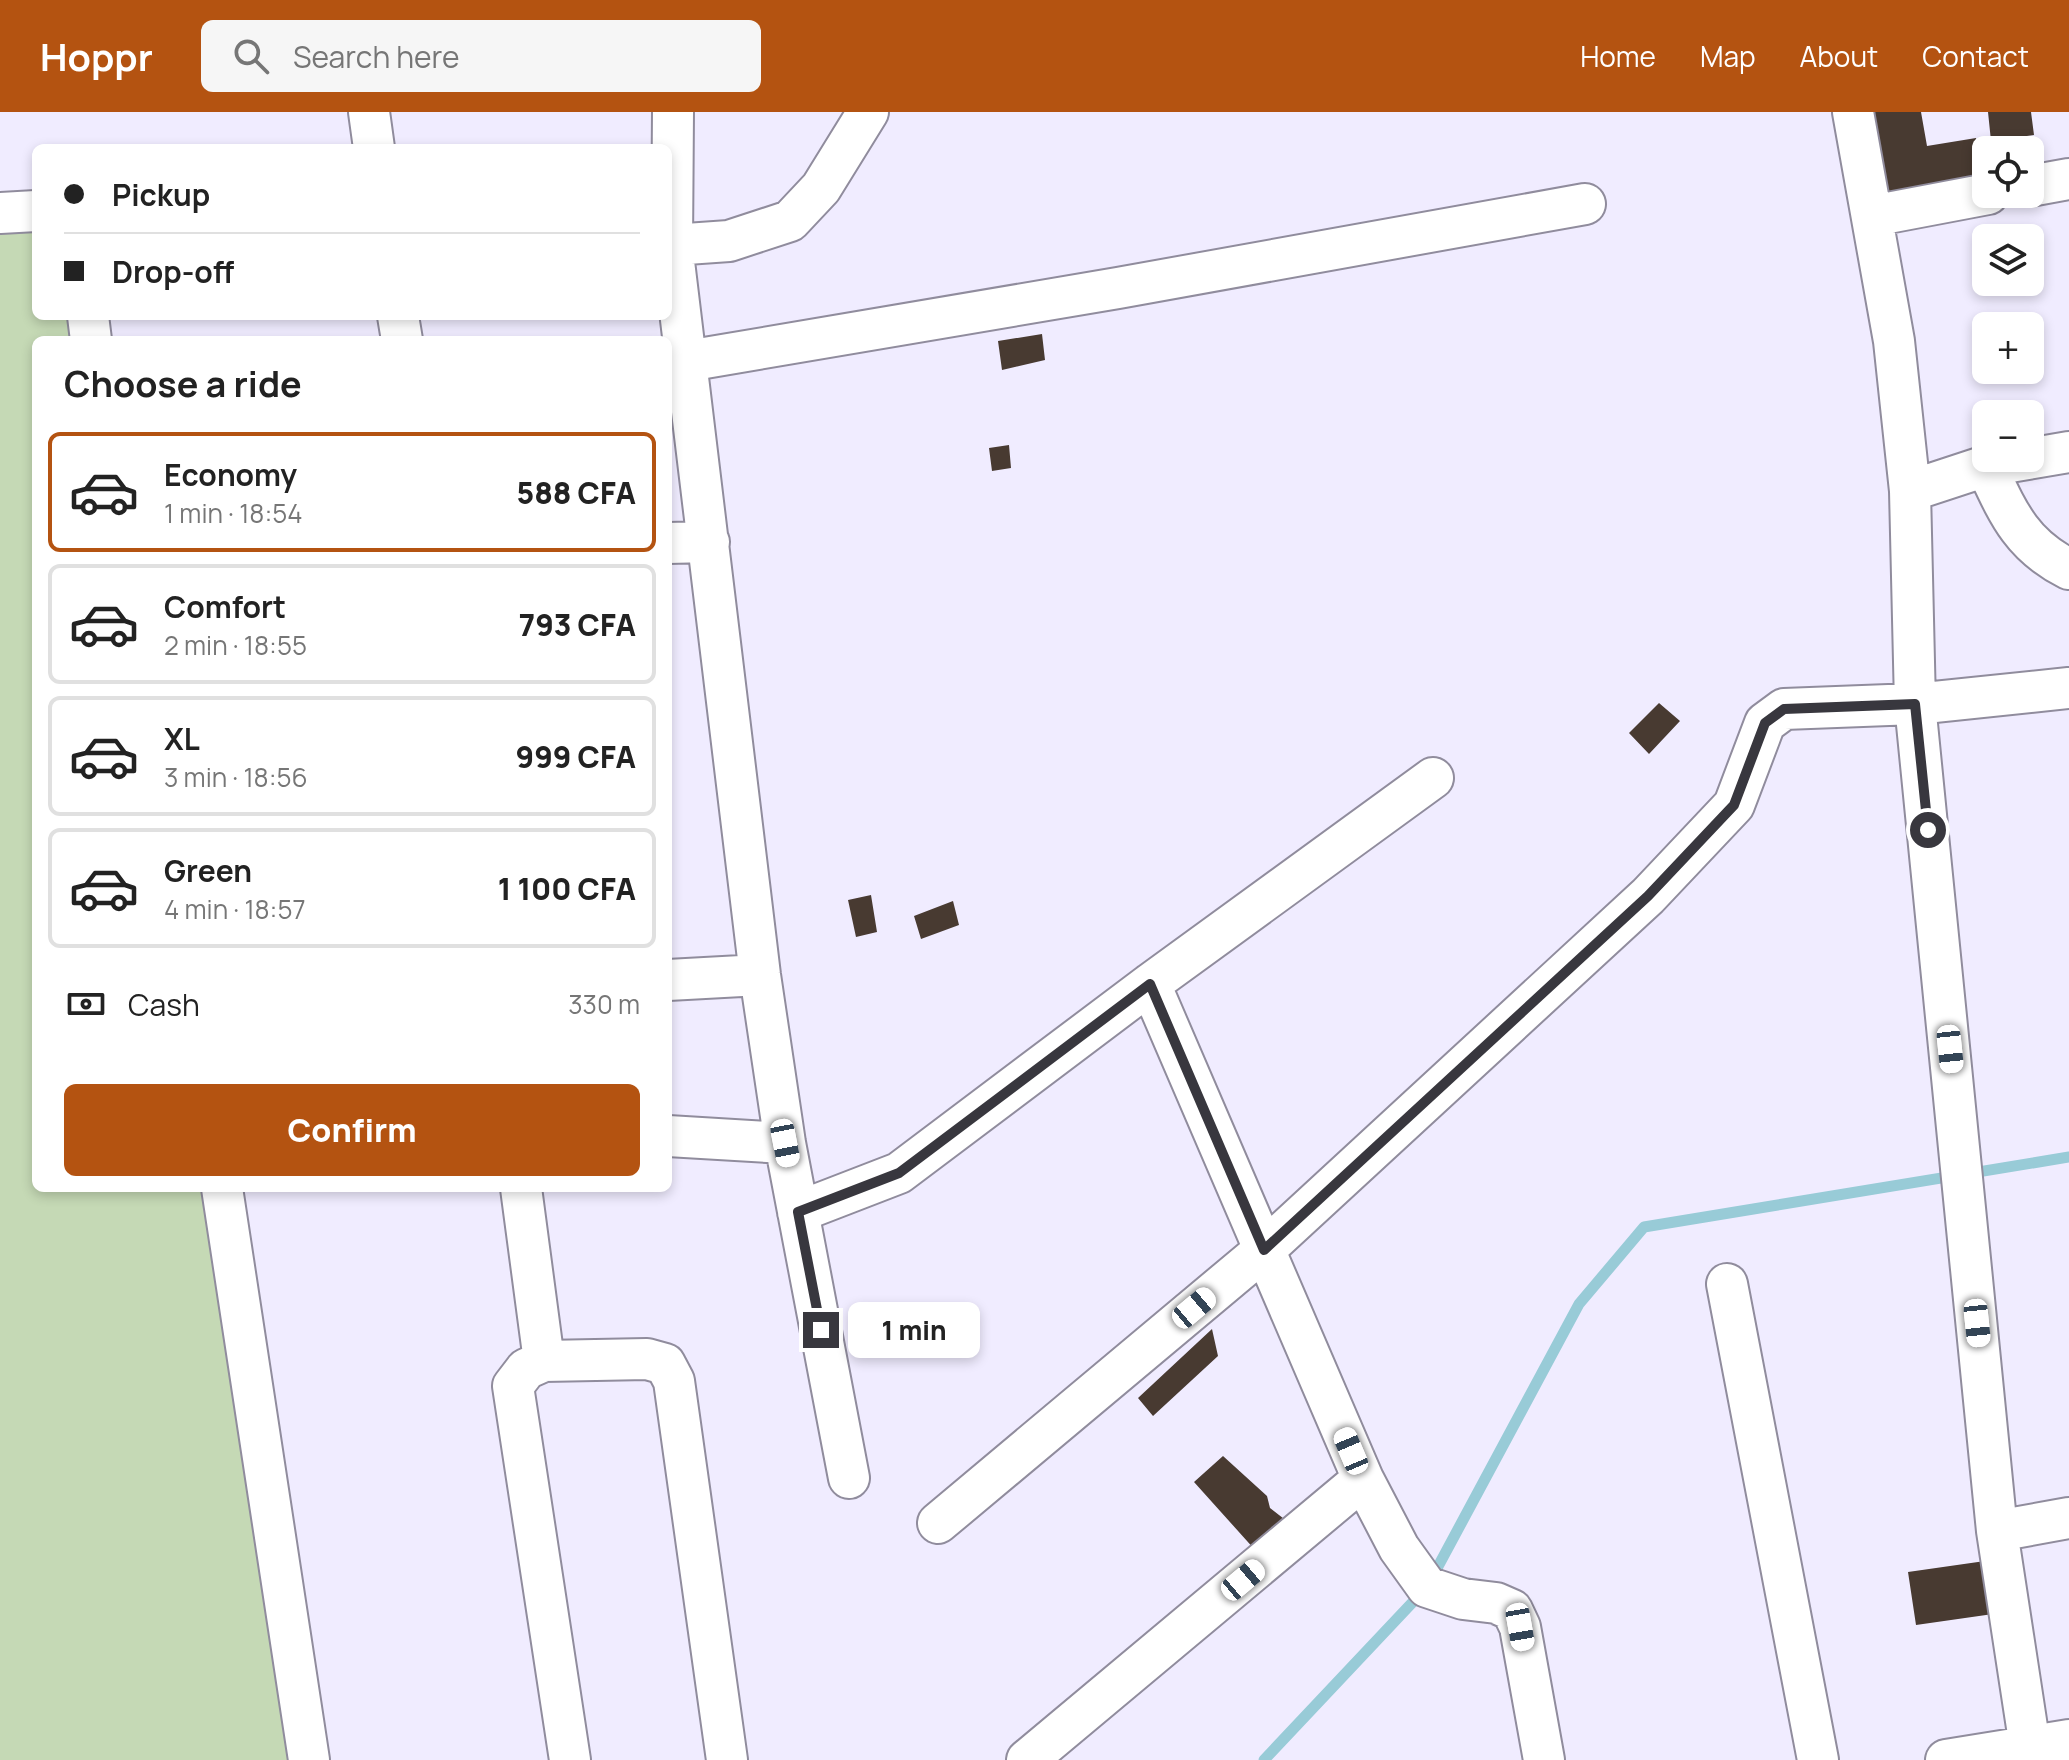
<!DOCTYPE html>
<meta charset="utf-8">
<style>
:root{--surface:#fff;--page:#f6f6f6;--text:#222;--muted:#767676;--line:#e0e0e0;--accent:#b45311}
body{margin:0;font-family:Manrope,sans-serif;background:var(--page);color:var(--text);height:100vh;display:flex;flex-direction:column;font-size:30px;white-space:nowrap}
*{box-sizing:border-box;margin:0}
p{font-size:26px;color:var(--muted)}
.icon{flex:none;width:44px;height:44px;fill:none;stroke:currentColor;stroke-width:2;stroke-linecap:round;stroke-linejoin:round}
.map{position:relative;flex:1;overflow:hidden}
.details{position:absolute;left:32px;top:224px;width:640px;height:856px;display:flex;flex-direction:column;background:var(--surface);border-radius:12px;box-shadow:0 4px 12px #0003}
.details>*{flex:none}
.top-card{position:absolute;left:32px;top:32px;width:640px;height:176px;border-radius:12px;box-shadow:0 4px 12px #0003;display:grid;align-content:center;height:176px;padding:0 32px;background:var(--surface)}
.tools{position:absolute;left:1972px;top:24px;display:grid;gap:16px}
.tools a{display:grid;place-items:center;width:72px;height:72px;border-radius:12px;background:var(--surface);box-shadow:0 4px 12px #0003;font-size:40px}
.end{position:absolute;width:36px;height:36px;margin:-18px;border:10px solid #38373e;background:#fff;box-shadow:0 0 0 4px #fff}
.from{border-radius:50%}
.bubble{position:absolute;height:56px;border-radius:12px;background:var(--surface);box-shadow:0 4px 12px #0003;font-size:26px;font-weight:800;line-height:56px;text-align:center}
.car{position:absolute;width:24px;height:48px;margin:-24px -12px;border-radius:10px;box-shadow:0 0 6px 2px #0007;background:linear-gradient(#fff 24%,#345 0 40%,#fff 0 76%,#345 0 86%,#fff 0)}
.top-card b{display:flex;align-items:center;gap:28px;height:76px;font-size:30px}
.top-card b+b{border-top:2px solid var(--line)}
.top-card i{width:20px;height:20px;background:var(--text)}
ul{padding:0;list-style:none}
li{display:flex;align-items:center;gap:24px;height:120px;margin:0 16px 12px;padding:0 16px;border:4px solid var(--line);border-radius:12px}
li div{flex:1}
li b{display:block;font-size:30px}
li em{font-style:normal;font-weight:800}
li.current{border-color:var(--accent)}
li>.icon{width:72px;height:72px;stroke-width:1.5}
h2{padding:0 32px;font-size:36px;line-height:96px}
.pay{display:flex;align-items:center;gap:20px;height:88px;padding:0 32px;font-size:30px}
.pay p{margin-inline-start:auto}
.cta{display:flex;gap:16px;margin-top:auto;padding:16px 32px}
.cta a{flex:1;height:92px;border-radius:12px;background:var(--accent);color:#fff;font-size:32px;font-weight:800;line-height:92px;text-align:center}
header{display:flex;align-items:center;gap:48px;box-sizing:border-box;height:112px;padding:0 40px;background:var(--accent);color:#fff}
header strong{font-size:38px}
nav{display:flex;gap:44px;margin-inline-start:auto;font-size:28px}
.search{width:560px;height:72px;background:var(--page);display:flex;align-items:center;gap:20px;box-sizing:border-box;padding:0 28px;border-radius:12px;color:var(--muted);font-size:30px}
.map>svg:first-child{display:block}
</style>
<header>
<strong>Hoppr</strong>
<div class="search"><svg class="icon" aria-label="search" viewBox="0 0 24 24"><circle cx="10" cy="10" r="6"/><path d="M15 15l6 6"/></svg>Search here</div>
<nav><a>Home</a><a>Map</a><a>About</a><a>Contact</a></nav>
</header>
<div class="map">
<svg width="2069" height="1648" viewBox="0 0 2069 1648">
<rect width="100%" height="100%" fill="#f0ecff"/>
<path fill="#c5d9b5" d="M36,107V204H77L80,228H36V1076H206L291,1648H0V110Z"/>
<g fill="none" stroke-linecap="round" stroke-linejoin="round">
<path stroke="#98cbd7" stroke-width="11" d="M1264,1648L1427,1475L1579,1192L1644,1115L2069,1045"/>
</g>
<path fill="#483a31" d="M1868,0H1921L1927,34L1976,26L1983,65L1881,81Z
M1988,0H2031L2034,23L1991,29Z
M1042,222L1045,248L1002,258L998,229Z
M1009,333L1011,356L992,359L989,336Z
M1659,591L1680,609L1649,642L1629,621Z
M871,783L877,820L856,825L848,788Z
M953,789L959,813L921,827L914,804Z
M1212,1217L1218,1244L1153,1304L1138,1286Z
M1223,1344L1267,1384L1270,1396L1288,1410L1256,1439L1194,1370Z
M1985,1449L1993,1502L1916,1513L1908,1460Z"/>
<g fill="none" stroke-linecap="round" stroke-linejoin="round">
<defs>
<path id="minor" d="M369,0L374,36
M673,0L672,133L760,863L785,1031L849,1366
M1853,0L1894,229L1910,379L1915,592L1997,1419L2032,1648
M2030,74L2069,67
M0,101L36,99
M1872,104L1988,82
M672,133L729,129L790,109L821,76L868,0
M88,204L91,228
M398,204L402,228
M687,249L1118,176L1585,92
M1986,354C2008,401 2021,433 2069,457
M1910,379L1986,354L2069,340
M668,431L709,430
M668,868L760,863
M1150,872L1363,1367L1399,1436L1427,1475L1463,1487L1496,1491L1512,1498L1520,1515L1544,1648
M668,1024L785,1031
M222,1076L309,1648
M521,1076L544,1249
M798,1100L899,1061L1150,872L1433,666
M1727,1172L1818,1648
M938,1411L1264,1138L1648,784L1734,693L1765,611L1784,597L1915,592L2069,576
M1997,1419L2069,1406
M570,1648L513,1274L526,1257L544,1249L647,1247L665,1252L674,1269L727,1648
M1027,1648L1363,1367
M1946,1648L2069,1628"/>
</defs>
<use href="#minor" stroke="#908c9d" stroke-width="44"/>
<use href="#minor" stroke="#fff" stroke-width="40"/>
</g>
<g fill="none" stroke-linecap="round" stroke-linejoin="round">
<path stroke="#38373e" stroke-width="10" d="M821,1218L798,1100L899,1061L1150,872L1264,1138L1648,784L1734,693L1765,611L1784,597L1915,592L1928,718"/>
</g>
</svg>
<div class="tools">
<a><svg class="icon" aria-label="locate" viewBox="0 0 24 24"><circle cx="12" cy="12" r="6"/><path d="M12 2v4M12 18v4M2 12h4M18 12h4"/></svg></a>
<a><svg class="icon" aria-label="layers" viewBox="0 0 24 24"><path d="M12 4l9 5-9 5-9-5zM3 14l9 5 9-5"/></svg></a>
<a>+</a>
<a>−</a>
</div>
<i class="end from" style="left:1928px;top:718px"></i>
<i class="end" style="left:821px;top:1218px"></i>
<div class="bubble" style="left:848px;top:1190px;width:132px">1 min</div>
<i class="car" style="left:1950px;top:937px;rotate:174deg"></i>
<i class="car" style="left:785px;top:1031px;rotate:169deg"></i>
<i class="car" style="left:1194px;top:1196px;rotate:50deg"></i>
<i class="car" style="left:1977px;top:1211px;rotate:174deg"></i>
<i class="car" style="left:1351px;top:1339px;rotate:337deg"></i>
<i class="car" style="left:1243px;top:1468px;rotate:50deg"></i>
<i class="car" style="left:1520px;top:1515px;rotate:170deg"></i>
<div class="top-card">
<b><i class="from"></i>Pickup</b>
<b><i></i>Drop-off</b>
</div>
<section class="details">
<h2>Choose a ride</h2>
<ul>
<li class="current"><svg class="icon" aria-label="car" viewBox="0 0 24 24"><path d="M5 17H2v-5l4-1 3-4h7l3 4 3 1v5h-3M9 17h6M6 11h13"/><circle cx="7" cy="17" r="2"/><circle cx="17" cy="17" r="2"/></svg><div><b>Economy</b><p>1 min · 18:54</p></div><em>588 CFA</em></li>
<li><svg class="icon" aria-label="car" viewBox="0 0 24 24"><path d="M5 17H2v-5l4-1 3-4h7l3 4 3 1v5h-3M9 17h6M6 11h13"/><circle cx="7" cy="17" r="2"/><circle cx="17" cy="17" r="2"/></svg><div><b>Comfort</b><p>2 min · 18:55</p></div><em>793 CFA</em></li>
<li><svg class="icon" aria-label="car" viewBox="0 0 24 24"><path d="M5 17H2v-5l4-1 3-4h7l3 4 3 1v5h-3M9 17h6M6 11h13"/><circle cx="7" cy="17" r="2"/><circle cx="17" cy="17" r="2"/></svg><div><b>XL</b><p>3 min · 18:56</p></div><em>999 CFA</em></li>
<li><svg class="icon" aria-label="car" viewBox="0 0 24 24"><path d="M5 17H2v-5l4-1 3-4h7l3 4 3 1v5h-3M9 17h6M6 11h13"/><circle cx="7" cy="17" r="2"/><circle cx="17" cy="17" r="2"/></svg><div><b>Green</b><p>4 min · 18:57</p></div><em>1 100 CFA</em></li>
</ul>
<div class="pay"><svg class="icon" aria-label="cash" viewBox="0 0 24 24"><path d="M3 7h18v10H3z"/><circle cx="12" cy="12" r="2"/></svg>Cash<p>330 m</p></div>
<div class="cta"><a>Confirm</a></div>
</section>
</div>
